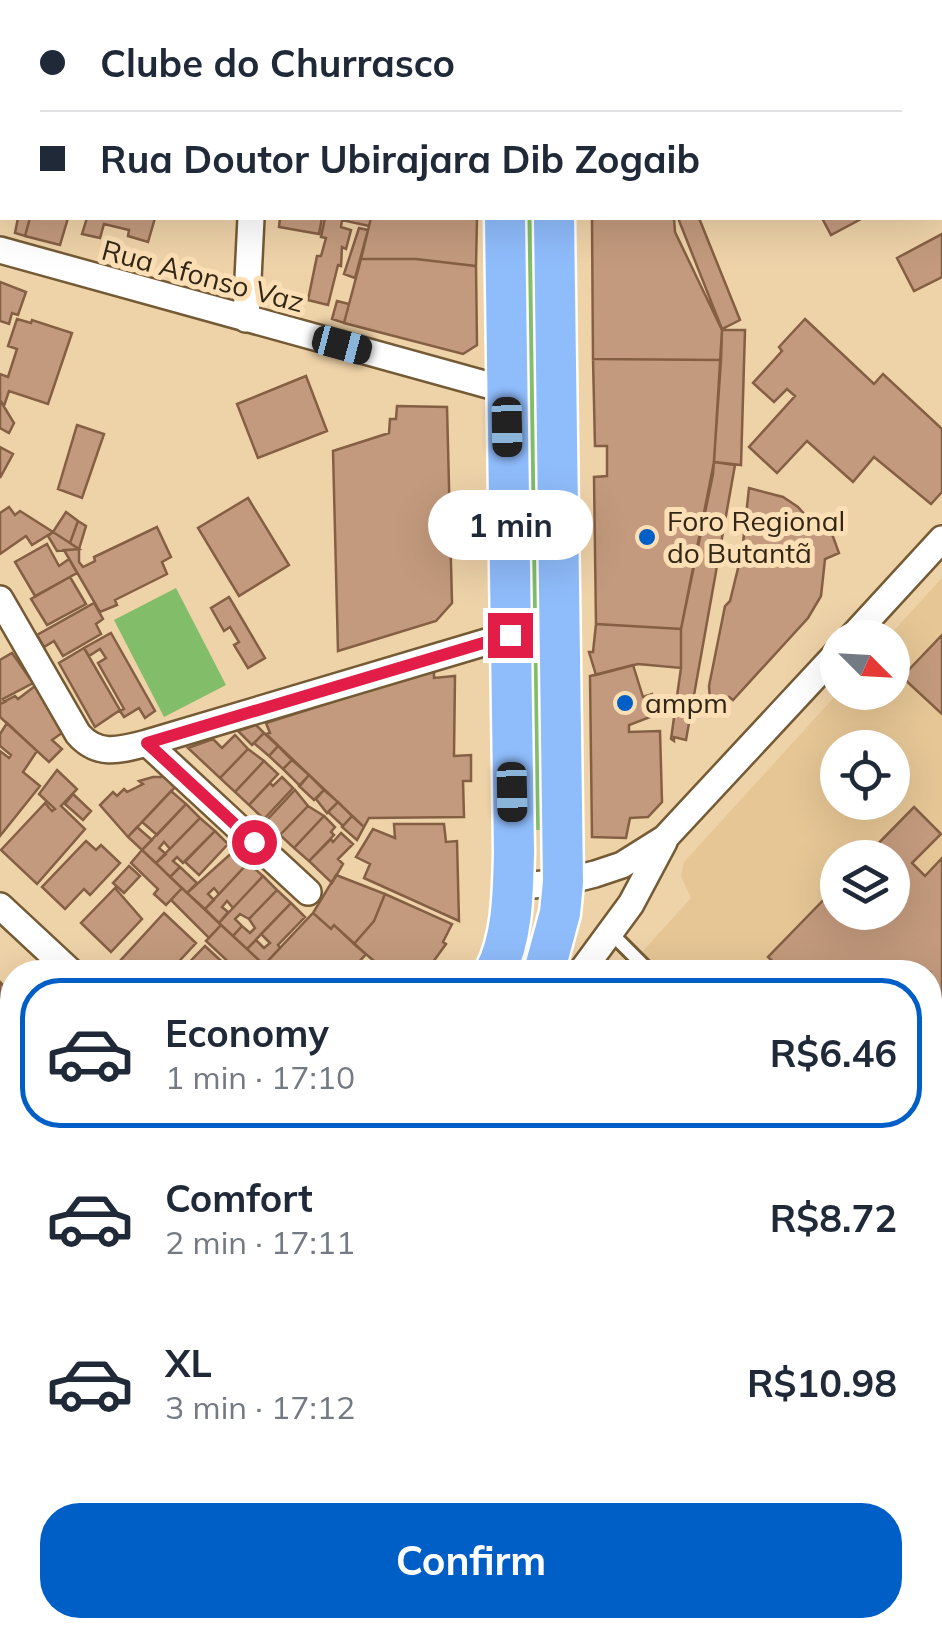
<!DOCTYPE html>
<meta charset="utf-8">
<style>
:root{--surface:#fff;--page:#f6f6f7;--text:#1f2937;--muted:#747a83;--line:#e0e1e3;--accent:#005ec7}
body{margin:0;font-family:Mulish,sans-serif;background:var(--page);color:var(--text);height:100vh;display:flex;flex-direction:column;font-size:38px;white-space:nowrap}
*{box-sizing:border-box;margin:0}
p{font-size:32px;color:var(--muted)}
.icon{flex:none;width:55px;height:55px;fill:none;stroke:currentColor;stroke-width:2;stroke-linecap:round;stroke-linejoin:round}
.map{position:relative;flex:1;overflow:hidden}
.details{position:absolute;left:0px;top:960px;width:942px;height:678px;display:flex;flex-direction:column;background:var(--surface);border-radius:40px 40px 0 0;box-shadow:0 10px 40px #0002}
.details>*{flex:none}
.top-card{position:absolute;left:0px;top:0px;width:942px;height:220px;box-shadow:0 10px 40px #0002;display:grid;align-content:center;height:220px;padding:0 40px;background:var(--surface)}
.needle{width:65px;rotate:114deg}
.tools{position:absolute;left:820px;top:620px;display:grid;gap:20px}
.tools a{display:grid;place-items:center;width:90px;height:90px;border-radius:50%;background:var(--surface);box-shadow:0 10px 40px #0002;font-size:50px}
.end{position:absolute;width:45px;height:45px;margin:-22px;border:12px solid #e11d48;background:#fff;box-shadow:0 0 0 5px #fff}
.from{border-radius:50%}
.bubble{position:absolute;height:70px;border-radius:35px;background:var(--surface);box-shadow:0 10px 40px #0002;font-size:32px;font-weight:700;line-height:70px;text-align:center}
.car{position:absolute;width:30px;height:60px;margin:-30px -15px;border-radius:12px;box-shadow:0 0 8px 2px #0007;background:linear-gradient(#222 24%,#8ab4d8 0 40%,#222 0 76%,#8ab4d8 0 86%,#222 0)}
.top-card b{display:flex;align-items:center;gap:35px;height:95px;font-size:38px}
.top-card b+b{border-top:2px solid var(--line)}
.top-card i{width:25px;height:25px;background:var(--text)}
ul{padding:18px 0 0;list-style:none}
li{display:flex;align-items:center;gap:30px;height:150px;margin:0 20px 15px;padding:0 20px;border:5px solid transparent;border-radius:40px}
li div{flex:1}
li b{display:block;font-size:38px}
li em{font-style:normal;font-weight:700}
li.selected{border-color:var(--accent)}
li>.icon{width:90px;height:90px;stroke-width:1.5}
.action{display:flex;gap:20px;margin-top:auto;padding:20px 40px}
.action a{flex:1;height:115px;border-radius:40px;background:var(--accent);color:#fff;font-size:40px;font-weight:700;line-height:115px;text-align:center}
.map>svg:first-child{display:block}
</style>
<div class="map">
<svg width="942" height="1636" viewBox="0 0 942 1636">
<rect width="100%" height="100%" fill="#eed2a8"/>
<path fill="#e6c695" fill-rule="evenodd" d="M942,578V1258L930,1268V972H624L691,898L681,876L684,862L838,693L892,692V638L888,637ZM838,748H892V802H838ZM838,858H892V912H838Z"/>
<path fill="#82bd6a" d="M523,218H535L544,830H531Z
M176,588L226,685L164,717L114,620Z"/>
<path fill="#40a3a5" d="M930,1440L942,1444V1522L930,1517Z"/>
<path fill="#c39a7d" stroke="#855f44" stroke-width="2.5" d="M374,0H445V2H374Z
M588,0H657V2H589Z
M872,0H942V6L940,2H867Z
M18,218H30L25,236L15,233Z
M30,218H68L60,245L25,236Z
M87,218H155L148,242L128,236L129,230L104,224L100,238L82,234Z
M280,218H322L319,234L279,227Z
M325,218H371L369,226L342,220L341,227L351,230L346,249L342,247L341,266L338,265L328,305L308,300L317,256H321L326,238L321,237Z
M371,218H477L476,266L416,259H361Z
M592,218H674L675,232L722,330L721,360L593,359Z
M678,218H699L740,320L722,329Z
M822,218H863L831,235Z
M359,228L368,230L355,278L344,274Z
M942,234V277L914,291L897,258Z
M361,259H416L476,266L477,345L463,354L344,323Z
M0,282L26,292L18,315L12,313L9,324L0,321Z
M337,301L349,304L344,323L332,319Z
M17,319L31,323L32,320L72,333L48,404L9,391L4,406L0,400V374L8,377L17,349L8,346Z
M805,319L874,384L883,374L942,429V492L931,504L874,457L853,482L807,441L777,473L749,447L795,396L787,389L774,402L753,383L782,351L779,347Z
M722,330H745L741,465L714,462Z
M593,359L721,360L713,474L681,629L596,624L594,477L607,476V446H595Z
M306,376L327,431L258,458L237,404Z
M0,400L14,423L9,433L0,428Z
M397,406L447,407L452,603L436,621L338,651L333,451L389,433L390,419H396Z
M77,425L104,434L82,498L58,489Z
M0,447L13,454L0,478Z
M714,462L735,465L686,740L674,737V741L671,739L681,668V629Z
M749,488L783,497L798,507L814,525L827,520L839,553L825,559L821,596L808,618L733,700L729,697L721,705L710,701L709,686L725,606L730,601L742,552Z
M248,498L289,565L239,596L198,528Z
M9,507L15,515L20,511L53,532L32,545L26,536L0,554V513Z
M66,512L78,521L70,543L53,532Z
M78,521L86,526L79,549L70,543Z
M157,527L171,557L162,562L167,574L115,600L117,605L100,612L64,550L79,549V562L83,567L95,561L94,557Z
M53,532L79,549L57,551L48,536Z
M47,544L59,566L69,559L77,573L35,596L15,562Z
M70,577L86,604L47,625L31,599Z
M229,597L265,658L248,668L234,645L239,642L230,627L224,631L211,608Z
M94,603L103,619L96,624L101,634L63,656L54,641L44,647L37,635Z
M596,624L681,629V668L638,664L596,675L589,652H593Z
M111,633L155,711L145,718L139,708L124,717L120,711L124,709L98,663L106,658L100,649L89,656L84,648Z
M942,635V714L902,677Z
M84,648L120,710L95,727L59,663Z
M12,653L33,683L3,699L5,702L0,704V660Z
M633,665L643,697L652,694L658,714L629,725V732L660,731L662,802L648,817L630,818L626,838L592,837L590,676Z
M434,670V678L455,676L454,756L471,755V781H463L464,817L369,818L364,827L266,734L270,733L266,723Z
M35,686L66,730L52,740L62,749L49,762L0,717V704L15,696L18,699Z
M7,723L37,751L23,772L40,786L0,836V751L9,758L11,755L0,746V734Z
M256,725L264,733L252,745L238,731Z
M264,733L278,746L269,756L254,743Z
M235,735L248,749L220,778L188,748L213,739L222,748Z
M278,746L292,760L283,769L269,756Z
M248,749L264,761L235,792L220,778Z
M292,760L309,775L300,786L283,769Z
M264,761L278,774L249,805L235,792Z
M57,770L77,789L61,806L85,829L37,884L1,850L45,803L52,811L55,809L39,794Z
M309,775L324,790L314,800L299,786Z
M153,777H166L178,784L128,837L100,805L113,792L117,796L124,789L127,792L143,784L139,781Z
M282,777L293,788L264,819L249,805L270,783L273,786Z
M295,790L308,806L280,835L266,821Z
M324,790L338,802L327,813L316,799Z
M171,791L186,804L157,835L142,822Z
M73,794L91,811L83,820L65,804Z
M338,802L352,816L343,826L328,812Z
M186,804L200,818L170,849L164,842L159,848L166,854L156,863L142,850Z
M308,806L324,816L294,848L280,835Z
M914,807L941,834L912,863L925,876L942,858V1069L930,1057V972H784L768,957L838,885V912H892V858H864Z
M324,816L335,827L331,832L334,835L309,861L294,848Z
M352,816L364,827L357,840L342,827Z
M200,818L215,831L183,863L177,857L173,861L180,867L170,877L156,863Z
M394,824H444L446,842L457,841L459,921L364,878L370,864L356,857L373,829L395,838Z
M137,827L152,840L142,850L128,837Z
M215,831L228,844L199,875L185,862Z
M341,833L353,844L338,859L343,864L332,883L309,861L331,839L333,842Z
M86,841L96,850L101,845L120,863L90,895L84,889L65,909L42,887Z
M142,850L182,888L166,905L154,894L158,889L131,863Z
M235,850L248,863L219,894L214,888L208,894L214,900L205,909L187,893Z
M248,863L263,876L233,908L227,901L222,907L228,912L219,923L205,909Z
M129,866L140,876L124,893L113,883Z
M180,867L197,883L187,893L170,877Z
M336,875L385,894L374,921L354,944L334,925L331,929L313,913Z
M263,876L277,890L249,919L240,914L235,919L242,926L233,936L219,923Z
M115,888L142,919L111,952L81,923Z
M182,888L221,925L209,938L171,900Z
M277,890L291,903L247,949L233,936L242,926L250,933L255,928L249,919Z
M385,894L452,924L443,942L446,944L433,962L438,966L432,972H387L354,944L374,921Z
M291,903L305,917L278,945L280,948L264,965L247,949L256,940L264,948L270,943L261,934Z
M164,913L196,943L169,972H132L120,961Z
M313,913L331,929L334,925L366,954L350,972H272L264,965Z
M221,925L261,962L251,972H236L232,969L234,967L206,941Z
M205,946L233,972H180Z
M0,982L12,994V1039L0,1027Z
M0,1065L3,1075L12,1078V1101H6L7,1117H0Z
M1,1361L12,1372V1446L2,1457Z
M39,1625H172L184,1636H29Z
M481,1625H664L660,1636H508Z"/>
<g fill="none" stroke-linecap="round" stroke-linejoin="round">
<defs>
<path id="lane" d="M699,0L701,2
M940,127L942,126
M611,933L650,972
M723,1636L728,1625"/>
<path id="street" d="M0,5L2,6
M0,250L506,390
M246,319L251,218
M0,599L78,734C98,757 120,750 147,743L510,635
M851,638L942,539
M147,743L308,892
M513,887L563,882L595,874L622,865L665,838L838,652
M0,906L71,972
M581,972L631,904L664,842
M264,1625L279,1636"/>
<path id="secondary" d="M0,1166H12
M0,1238L12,1237"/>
<path id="primary" d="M502,0V2
M550,0V2
M495,972C513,937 513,891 514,852L505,218
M544,972L560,913L563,882L554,218
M0,1514L12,1501
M0,1584L12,1571"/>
</defs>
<use href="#lane" stroke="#745b35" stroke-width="18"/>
<use href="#street" stroke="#745b35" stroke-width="30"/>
<use href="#secondary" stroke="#745b35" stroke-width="40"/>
<use href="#primary" stroke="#fff" stroke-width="45"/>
<use href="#lane" stroke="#fff" stroke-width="12"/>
<use href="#street" stroke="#fff" stroke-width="25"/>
<use href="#secondary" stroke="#fff" stroke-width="35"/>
<use href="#primary" stroke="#8fbcfb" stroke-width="40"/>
</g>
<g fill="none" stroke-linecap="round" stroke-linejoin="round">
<path stroke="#e11d48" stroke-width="12" d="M254,842L147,743L510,635"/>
</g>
<g fill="#005ec7" stroke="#fcdfb5" stroke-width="4">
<circle cx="647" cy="537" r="10"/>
<circle cx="625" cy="703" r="10"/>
</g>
<g text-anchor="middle" stroke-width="10" stroke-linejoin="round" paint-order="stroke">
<g font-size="28" fill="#322717" stroke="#fcdfb5">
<text transform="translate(203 276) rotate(15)" y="10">Rua Afonso Vaz</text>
</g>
<g font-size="28" fill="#322717" stroke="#fcdfb5" text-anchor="start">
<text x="667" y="531">Foro Regional<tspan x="667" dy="32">do Butantã</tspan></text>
<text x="645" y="713">ampm</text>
</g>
</g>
</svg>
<div class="tools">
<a><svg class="needle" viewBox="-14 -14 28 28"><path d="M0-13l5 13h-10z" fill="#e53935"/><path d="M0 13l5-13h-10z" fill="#747a83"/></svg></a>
<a><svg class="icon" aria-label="locate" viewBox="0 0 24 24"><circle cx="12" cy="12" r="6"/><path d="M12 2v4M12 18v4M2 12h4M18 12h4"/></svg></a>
<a><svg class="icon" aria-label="layers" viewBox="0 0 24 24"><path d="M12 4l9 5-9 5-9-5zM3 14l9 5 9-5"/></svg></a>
</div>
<i class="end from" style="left:254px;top:842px"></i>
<i class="end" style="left:510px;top:635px"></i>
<div class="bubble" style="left:428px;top:490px;width:165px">1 min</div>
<i class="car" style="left:342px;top:345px;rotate:105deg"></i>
<i class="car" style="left:507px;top:427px;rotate:179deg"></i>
<i class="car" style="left:512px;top:792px;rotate:179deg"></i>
<div class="top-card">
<b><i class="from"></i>Clube do Churrasco</b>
<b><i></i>Rua Doutor Ubirajara Dib Zogaib</b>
</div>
<section class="details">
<ul>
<li class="selected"><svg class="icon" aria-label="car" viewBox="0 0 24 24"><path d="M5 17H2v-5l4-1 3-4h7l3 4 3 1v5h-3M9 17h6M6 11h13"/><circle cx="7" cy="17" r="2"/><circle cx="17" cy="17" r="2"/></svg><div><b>Economy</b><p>1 min · 17:10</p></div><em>R$6.46</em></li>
<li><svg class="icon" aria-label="car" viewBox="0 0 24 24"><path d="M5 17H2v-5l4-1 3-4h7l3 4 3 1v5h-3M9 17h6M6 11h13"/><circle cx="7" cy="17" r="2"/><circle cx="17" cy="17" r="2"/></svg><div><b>Comfort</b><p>2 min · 17:11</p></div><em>R$8.72</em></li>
<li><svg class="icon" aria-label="car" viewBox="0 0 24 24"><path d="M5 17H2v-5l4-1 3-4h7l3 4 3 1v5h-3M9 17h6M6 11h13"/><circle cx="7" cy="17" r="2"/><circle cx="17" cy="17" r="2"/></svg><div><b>XL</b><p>3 min · 17:12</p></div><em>R$10.98</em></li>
</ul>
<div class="action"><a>Confirm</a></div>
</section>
</div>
